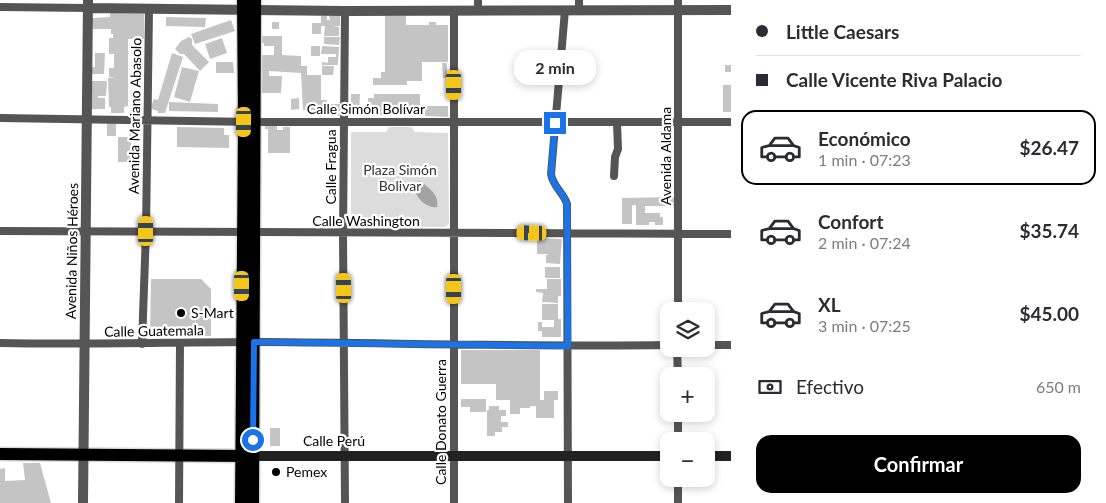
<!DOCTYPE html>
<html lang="es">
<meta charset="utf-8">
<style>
:root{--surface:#fff;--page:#f7f7f7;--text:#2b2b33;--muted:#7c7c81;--line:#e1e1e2;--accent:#000}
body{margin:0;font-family:Lato,sans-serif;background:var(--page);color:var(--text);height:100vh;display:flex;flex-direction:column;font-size:19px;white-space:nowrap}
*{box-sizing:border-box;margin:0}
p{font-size:16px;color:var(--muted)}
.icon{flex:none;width:28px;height:28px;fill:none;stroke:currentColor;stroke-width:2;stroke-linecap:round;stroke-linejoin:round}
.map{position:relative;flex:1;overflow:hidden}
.sheet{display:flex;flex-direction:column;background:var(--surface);width:375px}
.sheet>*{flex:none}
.top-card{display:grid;align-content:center;height:110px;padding:0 25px;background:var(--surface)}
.controls{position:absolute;left:660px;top:302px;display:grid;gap:10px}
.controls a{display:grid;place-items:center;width:55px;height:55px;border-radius:10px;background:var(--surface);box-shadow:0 2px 8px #0003;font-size:25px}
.end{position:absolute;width:22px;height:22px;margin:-11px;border:6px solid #1a73e8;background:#fff;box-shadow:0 0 0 2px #fff}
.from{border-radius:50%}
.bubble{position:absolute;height:35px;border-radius:15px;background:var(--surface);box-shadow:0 2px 8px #0003;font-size:16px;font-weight:700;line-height:35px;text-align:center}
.car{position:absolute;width:15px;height:30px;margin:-15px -8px;border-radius:6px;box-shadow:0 0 4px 1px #0007;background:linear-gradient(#f5c518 24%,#345 0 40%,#f5c518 0 76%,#345 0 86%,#f5c518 0)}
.top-card b{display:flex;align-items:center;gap:18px;height:48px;font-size:19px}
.top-card b+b{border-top:1px solid var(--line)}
.top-card i{width:12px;height:12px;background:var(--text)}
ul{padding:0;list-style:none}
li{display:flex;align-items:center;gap:15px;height:75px;margin:0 10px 8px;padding:0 15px;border:2px solid transparent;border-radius:15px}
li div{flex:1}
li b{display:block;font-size:19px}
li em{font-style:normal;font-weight:700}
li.selected{border-color:var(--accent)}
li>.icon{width:45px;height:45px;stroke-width:1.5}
.pay{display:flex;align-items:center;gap:12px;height:55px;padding:0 25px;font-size:19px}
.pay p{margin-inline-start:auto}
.button{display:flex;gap:10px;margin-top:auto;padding:10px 25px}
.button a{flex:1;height:58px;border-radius:15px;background:var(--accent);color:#fff;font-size:20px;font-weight:700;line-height:58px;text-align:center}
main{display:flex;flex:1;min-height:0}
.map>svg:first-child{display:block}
</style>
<main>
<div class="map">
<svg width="731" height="503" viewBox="0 0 731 503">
<rect width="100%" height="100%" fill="#fff"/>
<path fill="#dcdcdc" d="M389,127H411L415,132L448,133L449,224L445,227H351V132H386Z"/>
<path fill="#a3a3a3" d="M420,181C428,187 440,195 437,207C425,209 412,194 414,182Z"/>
<path fill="#c4c4c4" d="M110,13L144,14V39H128V106L124,107V113H111V107H109L108,78H115L109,77V68H114V54H109V38H113V34H111V29H92V18L110,17Z
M327,15V20H330L329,16H340V26H333L339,27V36H324L325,26H321V34H312V23H321V16Z
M385,16H406V25H429V22H436V25H448V62H422V81H407V85H373V78H381V72H385Z
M166,17L206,18L205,27L166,26Z
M231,20L235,31L195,44L191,34Z
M272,22H279V29H272Z
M262,36H282V55L301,56V66H307V75H321V100H327V115H316V110H303L301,73L269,71V76H282L281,93H262V55H274V46H264V43H262Z
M189,37L192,39V45L209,62L200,71L184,54H180L175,49L181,41Z
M324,37H340L339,45L324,44Z
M222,38L227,53L210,59L205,44Z
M311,46H320V56H311Z
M322,46L339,47L338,65H322V62L328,63V57H336V54H321Z
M95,53H105L104,74H92V67H95Z
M172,53L183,57L165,113H158V111L152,109V104L154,99L158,100Z
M216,62H233L234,73H216Z
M442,63H447V78H443Z
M725,65H731V72H725Z
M322,66H334L333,75H322Z
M182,67L199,71L190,102L174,97Z
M91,81H107L106,96H98V98H105V109H90Z
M723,85H731V112H723Z
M351,94H360L359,115H351Z
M374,94H420V115H374V106H368V98H374Z
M299,98V109L291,110V99Z
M169,102L218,104V112L169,111Z
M328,104H340V116L328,114Z
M425,106H448V117L425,116Z
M107,123H116V136H107Z
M265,125H277V130H283V127H290V153H268V129H265Z
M177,127L224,128V135H229V148L177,147Z
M131,128H140V137H131V162H118V137H129Z
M674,197V206H645V213H660V217H663V225H655V222H649V225H636V205H632V224H622V198Z
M537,238L562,239L560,264L546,263V255L549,254H537Z
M545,267H560V278H545Z
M151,279H201L211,289V336H150Z
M547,279H561V296H558V303L542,302L543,293L536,292V289H547Z
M542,304H558V319H561V337H542V331H538V322H542V327H554V320H542Z
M461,350H540V400H544V391H558V400H554V418H536V406H530V408H520V414H510V400H496V384H461Z
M461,399H486V412H470V407H461Z
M489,406H499V410H506V416H501V422H508V427H502V432H495V436H487V410H489Z
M270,428H280V446H270Z
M23,463H40L51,503H0V469L5,468V481L25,480Z"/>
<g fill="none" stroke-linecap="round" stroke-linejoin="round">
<defs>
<path id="primary" d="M0,454L248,456
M241,503L244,122L243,0
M253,503L255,0"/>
</defs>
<use href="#primary" stroke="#dbdbdb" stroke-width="15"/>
<path stroke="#555" stroke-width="8" d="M0,7L88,8
M579,9V0
M478,10V0
M565,10L551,174C553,187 564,193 567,204L568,503
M0,118L254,122H731
M614,176L615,157L618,149L617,123
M0,231L731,234
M678,311V0
M0,343C88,345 176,342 264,342C399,343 534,347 669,345
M142,344L146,231L149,9
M706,345H731
M677,349L678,376
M678,414V441
M678,479V503
M179,503L180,343
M345,503L343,233L345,11
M454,503V11"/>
<path stroke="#555" stroke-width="10" d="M88,8L345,11L731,10
M83,503L88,0"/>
<path stroke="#222" stroke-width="10" d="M253,456H669
M706,456H731"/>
<use href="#primary" stroke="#000" stroke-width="12"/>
</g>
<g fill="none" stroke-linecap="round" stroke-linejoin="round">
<path stroke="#1a73e8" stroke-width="6" d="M253,440L254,342L568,346L567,204C564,193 553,187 551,174L555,123"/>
</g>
<g fill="#000" stroke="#fff" stroke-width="2">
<circle cx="181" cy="313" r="5"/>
<circle cx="276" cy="472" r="5"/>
</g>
<g text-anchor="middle" stroke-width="4.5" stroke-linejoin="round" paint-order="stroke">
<g font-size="14" fill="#000" stroke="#fff">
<text x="366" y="114">Calle Simón Bolívar</text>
<text transform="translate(135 116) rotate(-89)" y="5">Avenida Mariano Abasolo</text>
<text transform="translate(666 156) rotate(-90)" y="5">Avenida Aldama</text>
<text transform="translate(331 167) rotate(-90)" y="5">Calle Fragua</text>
<text x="366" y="226">Calle Washington</text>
<text transform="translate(72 251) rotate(-89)" y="5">Avenida Niños Héroes</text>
<text transform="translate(154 331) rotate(-1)" y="5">Calle Guatemala</text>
<text transform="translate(441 422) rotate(-90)" y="5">Calle Donato Guerra</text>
<text x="334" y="446">Calle Perú</text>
</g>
<g font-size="14" fill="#333" stroke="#fff">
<text x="400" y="175">Plaza Simón<tspan x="400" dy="16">Bolivar</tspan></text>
</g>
<g font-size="14" fill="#000" stroke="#fff" text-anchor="start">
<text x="191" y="318">S-Mart</text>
<text x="286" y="477">Pemex</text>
</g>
</g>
</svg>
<div class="controls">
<a><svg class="icon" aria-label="layers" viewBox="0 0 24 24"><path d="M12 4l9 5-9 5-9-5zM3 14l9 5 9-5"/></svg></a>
<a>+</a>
<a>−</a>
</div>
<i class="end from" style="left:253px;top:440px"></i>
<i class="end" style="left:555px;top:123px"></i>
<div class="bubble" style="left:514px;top:50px;width:82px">2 min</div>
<i class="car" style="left:454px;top:85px;rotate:180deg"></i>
<i class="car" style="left:244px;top:122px;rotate:181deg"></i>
<i class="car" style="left:146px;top:231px;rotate:0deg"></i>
<i class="car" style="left:532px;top:233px;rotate:271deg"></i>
<i class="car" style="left:242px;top:286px;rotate:180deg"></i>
<i class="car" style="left:344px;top:288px;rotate:359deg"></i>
<i class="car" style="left:454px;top:289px;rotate:180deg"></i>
</div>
<section class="sheet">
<div class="top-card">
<b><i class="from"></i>Little Caesars</b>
<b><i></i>Calle Vicente Riva Palacio</b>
</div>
<ul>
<li class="selected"><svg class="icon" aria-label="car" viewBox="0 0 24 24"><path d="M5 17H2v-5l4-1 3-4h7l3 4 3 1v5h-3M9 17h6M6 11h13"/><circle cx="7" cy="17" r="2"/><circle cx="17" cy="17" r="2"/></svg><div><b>Económico</b><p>1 min · 07:23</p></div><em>$26.47</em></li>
<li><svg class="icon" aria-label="car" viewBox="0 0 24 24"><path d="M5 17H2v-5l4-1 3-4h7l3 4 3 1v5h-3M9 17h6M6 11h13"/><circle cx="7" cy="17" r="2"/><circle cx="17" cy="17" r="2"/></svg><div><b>Confort</b><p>2 min · 07:24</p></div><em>$35.74</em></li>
<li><svg class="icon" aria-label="car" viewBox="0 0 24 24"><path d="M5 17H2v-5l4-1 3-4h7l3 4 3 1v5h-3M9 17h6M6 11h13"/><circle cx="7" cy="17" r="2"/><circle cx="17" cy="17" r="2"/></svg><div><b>XL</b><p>3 min · 07:25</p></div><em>$45.00</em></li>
</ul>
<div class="pay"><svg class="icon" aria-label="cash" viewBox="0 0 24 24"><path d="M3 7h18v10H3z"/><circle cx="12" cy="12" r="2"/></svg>Efectivo<p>650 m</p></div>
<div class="button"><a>Confirmar</a></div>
</section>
</main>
